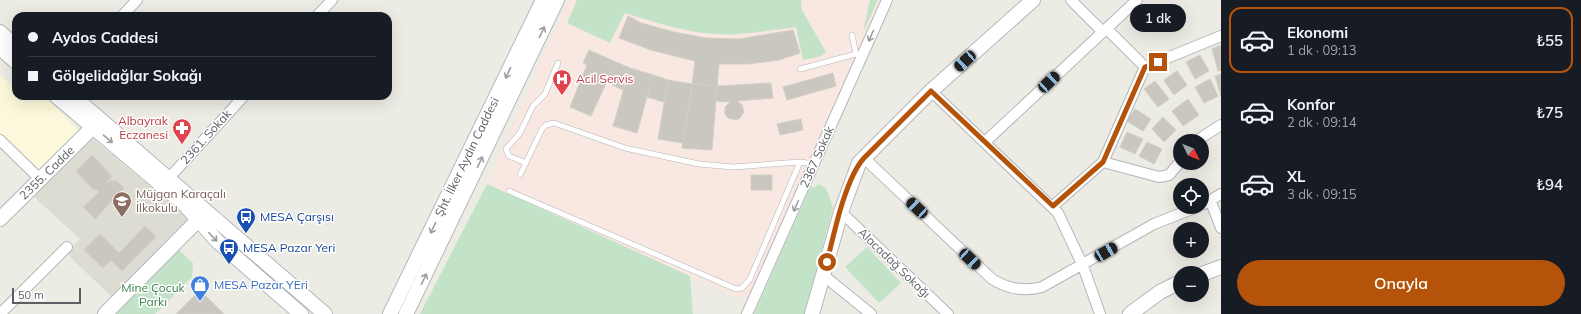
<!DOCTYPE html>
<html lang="tr">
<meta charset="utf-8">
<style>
:root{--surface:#171b24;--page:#20242c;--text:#f1f3f6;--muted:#9ea1a6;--line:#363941;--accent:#b45309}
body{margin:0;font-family:Mulish,sans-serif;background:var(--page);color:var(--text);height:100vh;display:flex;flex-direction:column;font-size:15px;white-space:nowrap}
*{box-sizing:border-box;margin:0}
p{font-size:13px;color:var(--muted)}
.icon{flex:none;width:22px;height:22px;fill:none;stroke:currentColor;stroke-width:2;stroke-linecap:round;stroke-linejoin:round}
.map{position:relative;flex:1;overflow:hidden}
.panel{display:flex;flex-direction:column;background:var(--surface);width:360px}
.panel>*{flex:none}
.guide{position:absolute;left:12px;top:12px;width:380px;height:88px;border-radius:12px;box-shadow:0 4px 16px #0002;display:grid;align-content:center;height:88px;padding:0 16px;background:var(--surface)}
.needle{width:26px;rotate:133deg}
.controls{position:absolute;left:1173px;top:134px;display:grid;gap:8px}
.controls a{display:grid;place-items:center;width:36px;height:36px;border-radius:50%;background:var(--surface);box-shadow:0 4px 16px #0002;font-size:20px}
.scale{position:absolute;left:12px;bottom:10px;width:69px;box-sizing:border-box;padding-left:4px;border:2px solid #5c5e63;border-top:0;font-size:11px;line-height:14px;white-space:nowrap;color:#5c5e63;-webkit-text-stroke:3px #fff;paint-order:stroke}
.end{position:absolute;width:18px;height:18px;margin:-9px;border:5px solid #b45309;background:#fff;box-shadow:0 0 0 2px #fff}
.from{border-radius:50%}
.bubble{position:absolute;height:28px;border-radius:14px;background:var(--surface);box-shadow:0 4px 16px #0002;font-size:13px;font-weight:600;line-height:28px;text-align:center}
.car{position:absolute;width:12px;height:24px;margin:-12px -6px;border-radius:5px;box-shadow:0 0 3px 1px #0007;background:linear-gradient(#222 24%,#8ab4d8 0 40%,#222 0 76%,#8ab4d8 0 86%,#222 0)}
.guide b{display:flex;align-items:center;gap:14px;height:38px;font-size:15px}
.guide b+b{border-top:1px solid var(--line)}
.guide i{width:10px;height:10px;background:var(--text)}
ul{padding:7px 0 0;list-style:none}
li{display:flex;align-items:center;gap:12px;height:66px;margin:0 8px 6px;padding:0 8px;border:2px solid transparent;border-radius:12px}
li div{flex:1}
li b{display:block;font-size:15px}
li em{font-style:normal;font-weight:600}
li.active{border-color:var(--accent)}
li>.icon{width:36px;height:36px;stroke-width:1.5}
.cta{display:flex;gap:8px;margin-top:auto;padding:8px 16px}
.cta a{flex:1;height:46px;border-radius:24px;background:var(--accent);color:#fff;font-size:16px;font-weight:600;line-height:46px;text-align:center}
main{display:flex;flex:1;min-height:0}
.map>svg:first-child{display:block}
</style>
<main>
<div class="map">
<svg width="1221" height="314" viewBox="0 0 1221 314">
<rect width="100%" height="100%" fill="#edece4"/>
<path fill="#fbf8db" d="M0,75L16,89V96H23L29,101L46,97L81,133L40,174L0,134Z"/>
<path fill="#dddcd2" d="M93,139L189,219L114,299L66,253L80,239L33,196Z"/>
<path fill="#f9e7e1" d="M568,0H880L749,295L738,298L487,184Z"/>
<path fill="#c2e3c7" d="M577,0H801L802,10L826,52L819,57L803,60L796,27C769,30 741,36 714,34C684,32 654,22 625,13L610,43L567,23Z
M870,0H878L863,32Z
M487,184L690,276L693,314H420Z
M818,184L826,188L833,208L804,314H754L811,186L814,188Z
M867,247L901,283L879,303L845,267Z
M179,250L193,263L192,277L155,314H115Z"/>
<path fill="#c9c7c0" stroke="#d1cfc3" d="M628,16L641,23L674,32L706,38L739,39L793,30L800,53L779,60L748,64H719L717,86L692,84L695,61L651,50L619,38Z
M1221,45V70L1218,71L1212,49Z
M589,50L616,62L591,116L570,107L587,65L583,63Z
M1200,55L1209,71L1195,79L1186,62Z
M616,62L630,68L623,90L606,82Z
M630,68L653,75L637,133L613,126Z
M1177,71L1187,85L1174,95L1164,80Z
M833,73L836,86L787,100L783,87Z
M1221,74V96L1215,76Z
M653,75L668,80L664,102L647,97Z
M1210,79L1218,96L1204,103L1195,87Z
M668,80L692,84L683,143L658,139Z
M1155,81L1169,99L1158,107L1144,89Z
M771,83L773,98L737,101L742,105L744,112L740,118L736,120L728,118L725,114V107L730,102L716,101L717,86Z
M692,84L717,86L712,150L682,148Z
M1188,99L1199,115L1183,126L1172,111Z
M1135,109L1151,119L1143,131L1127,121Z
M1163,117L1176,130L1164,142L1152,129Z
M801,119L803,130L780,135L777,124Z
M1127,132L1143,139L1135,154L1120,147Z
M1147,142L1162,149L1154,164L1139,156Z
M92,155L112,176L107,182L108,183L112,180L114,182L116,180L124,188L95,219L83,207L99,192L95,189L94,190L76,171Z
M751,175H772V190H751Z
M145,226L156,237L122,271L111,260L103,268L84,250L100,234L119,253Z
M200,290L224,314H176Z"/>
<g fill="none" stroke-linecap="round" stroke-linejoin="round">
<defs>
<path id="lane" d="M852,35L856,54
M800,69L856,54H863
M526,163L509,156L506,149L520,133L533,106L545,94L558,63
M520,175L542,129L546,125L554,123L625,148L699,164L733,167L800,162L814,164
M509,191L736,289L742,288L750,279L800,162"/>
<path id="street" d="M1071,0L1103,32
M122,16L137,0
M317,16L332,0
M1107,29L1145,67
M931,91L1058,213L1083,266L1100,314
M0,140L40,179
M1196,141L1221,125
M985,142L1137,0
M864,158L992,279C1008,289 1024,292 1042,287L1154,224L1197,207
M1103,162L1159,177L1169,175L1180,162
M169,178L244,96
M1211,202L1221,228
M1204,204L1221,194
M1053,206L1103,162L1145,67L1221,36
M841,212L948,314
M823,275L871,314
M0,314L67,247
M747,314L887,0"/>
<path id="secondary" d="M0,32L16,47
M0,48L16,62
M56,96L186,206L217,241L301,314
M73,96L325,314
M0,219L93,127
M1202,274L1221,267
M105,314L199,219
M390,314L543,0
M406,314L557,0
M812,314L841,212L859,163L931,91L1033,0
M1130,314L1160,292L1180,282"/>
</defs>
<use href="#lane" stroke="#b4b5ba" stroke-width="6"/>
<use href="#street" stroke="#b4b5ba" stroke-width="12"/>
<use href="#secondary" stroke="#b5b7bd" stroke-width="16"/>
<use href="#lane" stroke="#fff" stroke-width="5"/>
<use href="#street" stroke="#fff" stroke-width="10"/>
<use href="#secondary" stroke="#fff" stroke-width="14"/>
</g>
<defs><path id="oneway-shaft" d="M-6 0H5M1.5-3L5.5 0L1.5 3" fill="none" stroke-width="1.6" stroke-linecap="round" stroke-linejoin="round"/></defs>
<g stroke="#9d9ea1">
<use href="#oneway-shaft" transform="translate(542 32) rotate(-64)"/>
<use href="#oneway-shaft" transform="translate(871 36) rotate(114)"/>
<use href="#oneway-shaft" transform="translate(508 73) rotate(115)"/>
<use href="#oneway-shaft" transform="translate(108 139) rotate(40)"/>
<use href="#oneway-shaft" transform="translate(480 162) rotate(-65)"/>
<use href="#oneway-shaft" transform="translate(796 206) rotate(114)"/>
<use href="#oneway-shaft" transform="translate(433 228) rotate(116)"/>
<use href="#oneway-shaft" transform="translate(213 237) rotate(46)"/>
<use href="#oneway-shaft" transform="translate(424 279) rotate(-64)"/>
</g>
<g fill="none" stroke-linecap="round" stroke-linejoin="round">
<path stroke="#b45309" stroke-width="5" d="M827,262C834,234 845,179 864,158L931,91L1053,206L1103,162L1145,67L1158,62"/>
</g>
<defs>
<symbol id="hospital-pin" viewBox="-11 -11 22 30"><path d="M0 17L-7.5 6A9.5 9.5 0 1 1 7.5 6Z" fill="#e0444e" stroke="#fff"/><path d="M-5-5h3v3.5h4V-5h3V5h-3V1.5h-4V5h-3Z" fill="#fff"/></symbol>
<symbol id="pharmacy-pin" viewBox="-11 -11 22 30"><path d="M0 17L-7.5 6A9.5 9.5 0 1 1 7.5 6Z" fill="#e0444e" stroke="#fff"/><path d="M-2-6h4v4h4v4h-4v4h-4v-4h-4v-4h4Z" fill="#fff"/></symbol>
<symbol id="school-pin" viewBox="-11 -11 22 30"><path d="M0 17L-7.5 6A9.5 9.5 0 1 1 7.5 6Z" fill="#8d6e63" stroke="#fff"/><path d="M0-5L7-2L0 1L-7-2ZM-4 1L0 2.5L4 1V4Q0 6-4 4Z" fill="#fff"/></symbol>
<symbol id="bus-pin" viewBox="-11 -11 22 30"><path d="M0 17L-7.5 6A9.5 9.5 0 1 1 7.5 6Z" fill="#1a4fb4" stroke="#fff"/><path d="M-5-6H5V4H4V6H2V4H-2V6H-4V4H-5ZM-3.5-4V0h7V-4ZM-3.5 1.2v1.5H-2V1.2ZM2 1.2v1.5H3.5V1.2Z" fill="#fff"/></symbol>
<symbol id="shop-pin" viewBox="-11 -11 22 30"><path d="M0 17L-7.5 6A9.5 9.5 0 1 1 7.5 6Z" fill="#3f7fe0" stroke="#fff"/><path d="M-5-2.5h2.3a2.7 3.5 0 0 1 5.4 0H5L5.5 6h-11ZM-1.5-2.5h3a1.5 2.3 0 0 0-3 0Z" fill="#fff"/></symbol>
</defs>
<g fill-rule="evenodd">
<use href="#hospital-pin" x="551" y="68" width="22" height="30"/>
<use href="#pharmacy-pin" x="171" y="117" width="22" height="30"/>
<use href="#school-pin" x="111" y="190" width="22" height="30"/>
<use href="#bus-pin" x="235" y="206" width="22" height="30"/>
<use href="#bus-pin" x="218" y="237" width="22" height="30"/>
<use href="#shop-pin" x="189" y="274" width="22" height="30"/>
</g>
<g text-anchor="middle" stroke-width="3" stroke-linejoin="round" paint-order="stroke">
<g font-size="12" fill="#be3a42" stroke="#fff" text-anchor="start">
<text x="576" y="83">Acil Servis</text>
<text x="168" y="125" text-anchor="end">Albayrak<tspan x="168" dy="14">Eczanesi</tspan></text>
</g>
<g font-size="12" fill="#5c5e63" stroke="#fff">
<text transform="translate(206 137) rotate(-48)" y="4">2361. Sokak</text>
<text transform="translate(467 157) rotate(-64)" y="4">Şht. İlker Aydın Caddesi</text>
<text transform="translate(817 157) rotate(-66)" y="4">2367 Sokak</text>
<text transform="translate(47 173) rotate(-44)" y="4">2355. Cadde</text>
<text transform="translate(894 263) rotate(44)" y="4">Alacadağ Sokağı</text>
</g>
<g font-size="12" fill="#785e54" stroke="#fff" text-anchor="start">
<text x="136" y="198">Müjgan Karaçalı<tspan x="136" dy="14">İlkokulu</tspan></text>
</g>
<g font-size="12" fill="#164399" stroke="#fff" text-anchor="start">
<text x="260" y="221">MESA Çarşısı</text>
<text x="243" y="252">MESA Pazar Yeri</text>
</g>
<g font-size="12" fill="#366cbe" stroke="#fff" text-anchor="start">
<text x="214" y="289">MESA Pazar YEri</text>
</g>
<g font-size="12" fill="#3c8249" stroke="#fff">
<text x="153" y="292">Mine Çocuk<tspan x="153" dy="14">Parkı</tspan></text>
</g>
</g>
</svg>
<div class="controls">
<a><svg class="needle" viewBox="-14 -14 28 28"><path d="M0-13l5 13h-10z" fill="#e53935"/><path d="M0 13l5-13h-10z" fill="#9ea1a6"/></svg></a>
<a><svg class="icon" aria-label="locate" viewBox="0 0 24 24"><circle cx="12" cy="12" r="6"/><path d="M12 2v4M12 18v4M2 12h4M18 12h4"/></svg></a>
<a>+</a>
<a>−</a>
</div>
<div class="scale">50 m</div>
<i class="end from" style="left:827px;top:262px"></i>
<i class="end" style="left:1158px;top:62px"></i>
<div class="bubble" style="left:1130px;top:4px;width:56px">1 dk</div>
<i class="car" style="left:965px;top:61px;rotate:228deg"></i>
<i class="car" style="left:1049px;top:82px;rotate:47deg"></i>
<i class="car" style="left:917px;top:208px;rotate:313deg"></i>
<i class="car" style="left:1106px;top:252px;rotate:60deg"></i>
<i class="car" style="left:970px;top:259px;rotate:133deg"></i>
<div class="guide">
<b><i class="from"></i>Aydos Caddesi</b>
<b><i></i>Gölgelidağlar Sokağı</b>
</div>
</div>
<section class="panel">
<ul>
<li class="active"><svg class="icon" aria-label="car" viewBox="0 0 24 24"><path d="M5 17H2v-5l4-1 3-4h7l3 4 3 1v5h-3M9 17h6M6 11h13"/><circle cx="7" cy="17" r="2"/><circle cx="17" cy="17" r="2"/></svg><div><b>Ekonomi</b><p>1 dk · 09:13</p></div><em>₺55</em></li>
<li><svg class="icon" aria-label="car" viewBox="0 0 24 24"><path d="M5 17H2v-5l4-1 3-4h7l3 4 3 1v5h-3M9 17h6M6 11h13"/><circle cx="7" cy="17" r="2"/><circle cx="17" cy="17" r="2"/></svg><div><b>Konfor</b><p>2 dk · 09:14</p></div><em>₺75</em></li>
<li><svg class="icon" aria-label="car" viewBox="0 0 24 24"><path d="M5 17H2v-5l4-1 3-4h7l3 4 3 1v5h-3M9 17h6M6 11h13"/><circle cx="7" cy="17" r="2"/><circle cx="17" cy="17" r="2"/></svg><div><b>XL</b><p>3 dk · 09:15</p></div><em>₺94</em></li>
</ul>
<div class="cta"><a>Onayla</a></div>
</section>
</main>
